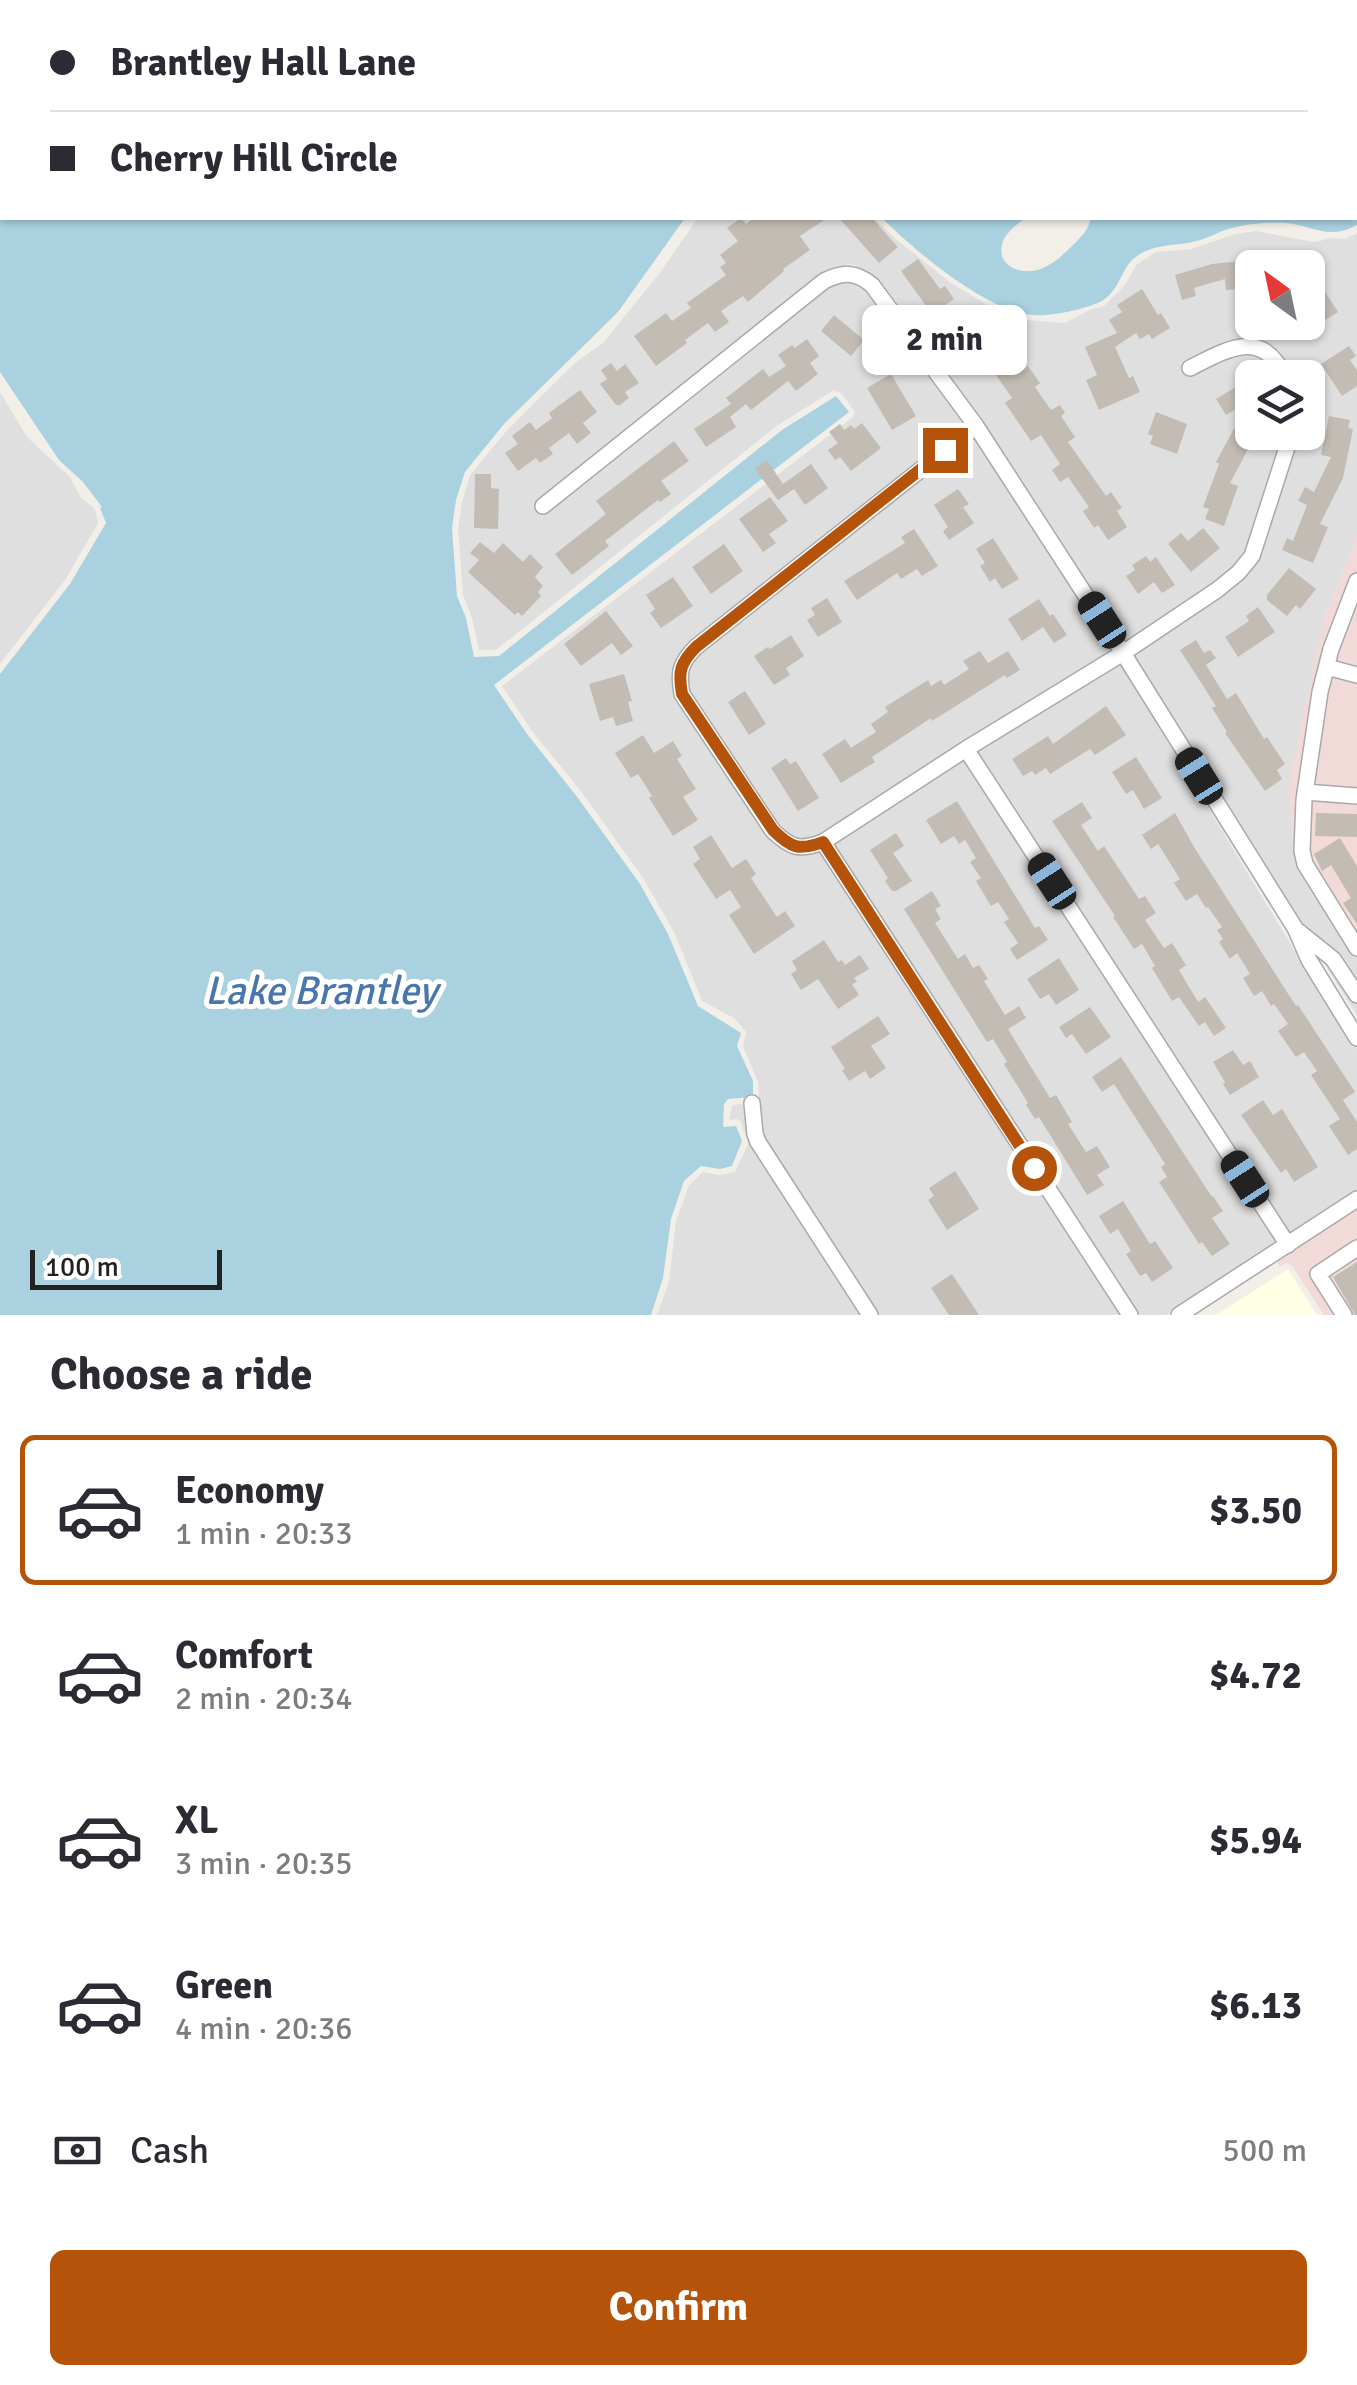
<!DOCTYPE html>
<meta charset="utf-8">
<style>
:root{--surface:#fff;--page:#f2f2f3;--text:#2b2b33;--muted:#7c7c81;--line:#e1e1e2;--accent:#b45309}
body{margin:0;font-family:Signika,sans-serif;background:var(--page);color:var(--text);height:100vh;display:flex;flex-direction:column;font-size:38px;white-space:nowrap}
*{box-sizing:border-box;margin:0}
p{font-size:32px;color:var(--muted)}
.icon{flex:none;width:55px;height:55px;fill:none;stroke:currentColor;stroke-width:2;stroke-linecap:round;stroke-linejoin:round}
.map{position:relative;height:1315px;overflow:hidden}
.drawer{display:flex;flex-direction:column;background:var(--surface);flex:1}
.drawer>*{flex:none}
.guide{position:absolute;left:0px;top:0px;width:1358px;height:220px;box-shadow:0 2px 8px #0004;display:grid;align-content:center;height:220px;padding:0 50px;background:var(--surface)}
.needle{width:65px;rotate:327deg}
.tools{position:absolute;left:1235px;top:250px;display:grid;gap:20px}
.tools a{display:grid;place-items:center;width:90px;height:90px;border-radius:15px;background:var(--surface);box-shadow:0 2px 8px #0004;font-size:50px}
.scale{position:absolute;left:30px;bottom:25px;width:192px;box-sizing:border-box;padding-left:10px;border:5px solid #222;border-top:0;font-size:28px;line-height:35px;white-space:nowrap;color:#222;-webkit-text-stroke:8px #fff;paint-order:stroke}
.end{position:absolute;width:45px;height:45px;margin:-22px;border:12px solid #b45309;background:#fff;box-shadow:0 0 0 5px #fff}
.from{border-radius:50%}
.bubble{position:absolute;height:70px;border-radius:15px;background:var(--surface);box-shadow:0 2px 8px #0004;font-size:32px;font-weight:800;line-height:70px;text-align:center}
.car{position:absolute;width:30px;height:60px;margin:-30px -15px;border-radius:12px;box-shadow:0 0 8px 2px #0007;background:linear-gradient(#222 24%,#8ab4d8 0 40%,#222 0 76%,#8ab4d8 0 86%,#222 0)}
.guide b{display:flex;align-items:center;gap:35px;height:95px;font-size:38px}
.guide b+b{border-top:2px solid var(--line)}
.guide i{width:25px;height:25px;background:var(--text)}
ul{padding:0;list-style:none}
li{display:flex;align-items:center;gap:30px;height:150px;margin:0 20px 15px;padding:0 30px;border:5px solid transparent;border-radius:15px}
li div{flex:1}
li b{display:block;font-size:38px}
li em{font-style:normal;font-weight:800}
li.current{border-color:var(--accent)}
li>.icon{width:90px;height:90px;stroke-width:1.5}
h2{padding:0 50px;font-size:45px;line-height:120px}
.pay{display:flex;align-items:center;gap:25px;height:110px;padding:0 50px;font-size:38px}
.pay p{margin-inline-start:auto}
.cta{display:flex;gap:20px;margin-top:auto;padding:20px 50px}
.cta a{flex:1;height:115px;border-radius:15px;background:var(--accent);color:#fff;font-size:40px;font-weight:800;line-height:115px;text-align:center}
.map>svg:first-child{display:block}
</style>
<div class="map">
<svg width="1357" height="1315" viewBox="0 0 1357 1315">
<rect width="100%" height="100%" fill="#f2efe9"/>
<path fill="#e0dfdf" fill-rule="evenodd" d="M698,218H874L897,240L951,283L999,312L1013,319L1065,323L1090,310L1104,306L1125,285L1136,265L1156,252L1191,249L1235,234L1256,231L1314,242L1332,238L1345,239L1357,233V536L1323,622L1309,888L1357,959V1016L1133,656L1222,596L1243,579L1258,559L1298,433L1308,432V378L1292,377L1287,366L1276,352L1262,341L1246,338L1229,341L1181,365L1188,377L1234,355L1249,353L1257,354L1267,361L1277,377L1252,378V432L1284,433L1246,552L1233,568L1213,584L1125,643L986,427L877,281L855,265L846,264L845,266L834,268L819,275L533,504L543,515L828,287L840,281L850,280L867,290L967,424L691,641L675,659L672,678L677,698L769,836L787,852L807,855L821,851L1122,1315H657L669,1281L676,1221L689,1185L703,1172L719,1175L735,1172L748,1144L741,1122L737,1119L729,1120L732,1105L754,1103L759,1098L758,1082L743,1046L746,1032L734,1018L702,1001L674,932L645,881L583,794L532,731L502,686L853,417L855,412L841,393L834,390L778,425L496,650H479L472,618L463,595L458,529L462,502L470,475L508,429L576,362L603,343L659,274ZM1252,268H1308V322H1252Z
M0,392L27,437L70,477L81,498L95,509L98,523L65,580L0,664Z
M975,436L1113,650L968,739L819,835L806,841L790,838L778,826L689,692L686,678L688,665L701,653Z
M1121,663L1317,988L1357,1049V1190L1289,1235L976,752Z
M965,759L1278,1242L1166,1315H1138L833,844Z"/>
<path fill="#f2dad8" d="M1357,536V959L1309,888L1294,855L1288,788L1323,622Z
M1357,1207V1315H1324L1292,1266L1287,1263L1280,1266L1277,1261Z"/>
<path fill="#feffe5" d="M1288,1269L1317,1315H1216Z"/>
<path fill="#a9d1e0" d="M0,0H841L842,2H2V218H685L618,312L504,424L465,472L456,500L452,528L457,596L466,618L474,657L499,656L782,430L836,396L849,412L494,685L527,734L578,798L640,884L668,934L698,1006L741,1033L737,1046L753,1081V1097L728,1099L724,1104L723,1127L736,1126L742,1141L732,1166L720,1169L701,1166L684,1181L671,1219L663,1278L651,1315H0V674L70,584L106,523L100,508L102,507L83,482L59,460L0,372Z
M1331,0H1357V225C1327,241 1313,225 1285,223C1268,222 1247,224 1232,228C1222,230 1213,236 1203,239C1178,248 1153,241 1132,260C1121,271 1118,293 1100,302C1085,309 1050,317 1033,315C986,311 915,251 882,218H1025C1017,224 1007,232 1003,241C994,267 1023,277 1043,268C1055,263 1065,253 1074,244C1083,235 1088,230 1091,218H1355V2H1330Z"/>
<path fill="#c3bcb4" d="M741,218L746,224L754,218H827L800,236L810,250L783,269L784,271L748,302L743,296L721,311L729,322L715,332L708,323L685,340L687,343L656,366L634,336L666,313L672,321L691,308L687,303L726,275L720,267L726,263L720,255L738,241L727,228Z
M839,218H872L898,247L879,263Z
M918,259L940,289L945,286L954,299L932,314L901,271Z
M1252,260V288L1226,290L1225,279L1194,288L1196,296L1182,300L1175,275L1212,264Z
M1315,276L1338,312L1322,322L1308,299V280Z
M1142,289L1158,315L1161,313L1170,328L1152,339L1149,334L1140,339L1136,333L1115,347L1129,378L1133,376L1140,392L1099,410L1086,380L1097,375L1085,347L1117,333L1109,320L1122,312L1117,305Z
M834,315L864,340L851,356L821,331Z
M976,322L992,343L988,346L1006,371L1018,363L1023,370L1028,366L1040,383L1035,387L1051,410L1060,405L1065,413L1061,416L1075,437L1068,442L1106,496L1111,492L1122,508L1117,511L1127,527L1108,540L1098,525L1094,528L1083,511L1089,507L1068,477L1060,482L1052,470L1060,464L1041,435L1031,441L1005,403L1012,398L991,368L980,375L953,338Z
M807,339L819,356L810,363L818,374L796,391L788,381L751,410L746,404L730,417L736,427L706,447L694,429L731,404L726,398L763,369L769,377L786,366L778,355L792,345L795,348Z
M1349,346L1356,356L1350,360L1357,370V386L1342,396L1321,364Z
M611,363L617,371L625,364L639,383L625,392L629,398L620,405H616L600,384L607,379L601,370Z
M891,374L916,416L892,430L867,388Z
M1249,379L1252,385V423L1239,430L1254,438L1230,483L1238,486L1224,526L1205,519L1209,509L1203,507L1219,464L1216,462L1249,401L1226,415L1216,399Z
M580,390L597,412L583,423L591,433L577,444L569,433L549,448L553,454L540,463L536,458L518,471L505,453L518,444L512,436L530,422L536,430L552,418L549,413Z
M1156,412L1187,424L1177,454L1150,444L1153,436L1148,434Z
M1329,416L1350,420L1348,428L1353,429L1343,478L1320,524L1328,527L1313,563L1282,550L1287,538L1293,541L1307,505L1298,501L1305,487L1314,492L1331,457L1321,455Z
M862,423L881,448L851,471L840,457L835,460L828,450L838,443L829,432L840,424L844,430L851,425L854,429Z
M674,441L689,461L661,481L671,494L660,502L658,500L605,541L609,546L572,575L555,554L606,514L596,501Z
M767,460L783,484L811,464L828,488L805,505L794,489L778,500L755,469Z
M475,474H491V488L499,489L498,529L474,528Z
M958,489L969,504L963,507L974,523L949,540L943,531L948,527L934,505Z
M770,497L788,521L769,534L776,543L763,552L739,519Z
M1203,528L1220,548L1191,572L1168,544L1181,533L1188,541Z
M914,529L938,566L922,576L917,569L901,579L897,573L857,600L844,581L905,543L901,537Z
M993,538L1019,579L1002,589L995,578L990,582L980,566L985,563L976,549Z
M480,542L494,553L503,543L523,562L530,554L543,567L535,577L543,586L538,592L541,596L522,616L518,612L515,615L468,572L479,560L470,553Z
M724,544L743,571L711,594L692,567Z
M1146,556L1150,562L1156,557L1175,585L1162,593L1154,582L1138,594L1126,576L1135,570L1132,565Z
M1289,568L1316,589L1300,609L1296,605L1287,616L1267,600V595Z
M673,577L693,606L661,628L650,613L655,609L646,595Z
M827,598L842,622L818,637L807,620L815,615L811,608Z
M1039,599L1050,616L1053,614L1067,635L1054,643L1043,627L1022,641L1008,619Z
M1258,607L1275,632L1238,657L1225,637L1249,621L1246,616Z
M606,611L633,646L621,655L612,643L581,666L564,644Z
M791,635L804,656L786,668L790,675L774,685L754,656L768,647L770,649Z
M1196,640L1204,653L1210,650L1216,658L1206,665L1227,699L1236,693L1264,739L1267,737L1285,764L1277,770L1282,779L1265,791L1225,733L1227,732L1212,708L1216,706L1180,650Z
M980,651L988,663L1008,651L1020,670L1007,678L1005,675L932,721L931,718L872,757L875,762L841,783L822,754L845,739L851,748L876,732L871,724L888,712L885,707L928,680L931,686L941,680L944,685L969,669L963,661Z
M624,674L632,701L628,702L633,721L616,726L613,717L600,721L589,684Z
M745,691L766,724L749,735L728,702Z
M1106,706L1126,735L1095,755L1090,749L1050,774L1046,768L1035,775L1032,771L1023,776L1012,759L1048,736L1053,744Z
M643,735L654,753L673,741L682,756L677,759L696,789L683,797L698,820L673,836L649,798L652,796L638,774L631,778L615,753Z
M1136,757L1162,798L1144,809L1133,790L1126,794L1112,772Z
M786,758L790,764L796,761L819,798L798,811L771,768Z
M957,801L1035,928L1039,926L1048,940L1017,960L1010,949L1018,943L1004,922L1009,919L998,902L991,906L976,881L981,878L970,862L976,858L965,840L959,844L954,836L941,844L926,820Z
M1082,802L1092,818L1081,825L1098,851L1104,846L1139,899L1145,896L1156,913L1145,920L1164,948L1172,943L1186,965L1179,970L1198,1002L1205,997L1226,1028L1214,1036L1205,1022L1199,1026L1179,997L1172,1001L1152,968L1155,966L1142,944L1134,949L1113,917L1115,916L1052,821Z
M1175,813L1194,847L1296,1006L1298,1005L1355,1092L1343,1100L1357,1122V1149L1348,1155L1329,1126L1340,1119L1311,1075L1317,1071L1304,1052L1296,1057L1278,1031L1288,1024L1274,1004L1271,1006L1262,991L1254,996L1243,978L1250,974L1237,953L1230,959L1219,942L1223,939L1217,930L1222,927L1208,907L1206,908L1197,894L1186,901L1174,883L1180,879L1158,844L1151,849L1142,835Z
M1316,813L1357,814V837L1315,836Z
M896,833L904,846L893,853L912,881L896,891H892L885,881L888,878L870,850Z
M711,835L732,868L746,859L756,874L751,878L777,917L785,911L795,926L754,954L729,915L741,907L730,890L716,899L693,864L700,859L693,847Z
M1340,838L1357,866V924L1343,903L1351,898L1331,865L1322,871L1314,854Z
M932,891L941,906L935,909L941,919L935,923L958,959L965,954L973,968L979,965L988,979L984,981L1005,1015L1019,1006L1026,1018L1008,1029L1050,1098L1056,1095L1072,1122L1068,1124L1086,1152L1097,1146L1110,1167L1097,1175L1104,1185L1087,1195L1039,1117L1035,1119L1026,1105L1028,1103L1004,1064L1007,1062L993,1039L987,1042L904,909Z
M824,940L838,962L842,960L845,965L860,955L869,969L854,978L857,982L852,984L859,995L838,1009L818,979L801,990L791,974L797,970L792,961Z
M1059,958L1079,990L1056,1005L1049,994L1040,999L1027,979Z
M1090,1007L1111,1037L1086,1054L1072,1034L1066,1038L1059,1027Z
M878,1016L890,1034L871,1046L886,1068L870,1079L865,1071L849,1081L842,1070L845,1069L831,1047Z
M1233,1050L1243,1065L1250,1061L1259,1077L1230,1095L1223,1084L1225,1082L1213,1062Z
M1121,1057L1212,1197L1213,1196L1223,1211L1212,1218L1230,1244L1212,1256L1202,1242L1199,1244L1159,1182L1167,1177L1161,1167L1165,1164L1114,1084L1102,1092L1092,1077Z
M1263,1100L1273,1115L1282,1109L1318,1167L1294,1182L1286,1169L1281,1173L1241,1115Z
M955,1171L979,1209L947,1230L928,1200L934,1196L929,1188Z
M1123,1201L1150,1244L1155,1241L1173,1268L1152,1282L1146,1273L1140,1276L1126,1254L1131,1251L1118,1229L1110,1234L1099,1216Z
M1357,1262V1315H1355L1333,1277Z
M952,1274L979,1315H949L931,1288Z"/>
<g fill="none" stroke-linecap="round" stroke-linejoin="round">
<defs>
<path id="minor" d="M1014,0L1015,2
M1175,2L1176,0
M1190,368C1226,350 1263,326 1285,378
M976,426L696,647C680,663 678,672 682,694L773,831C791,848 799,851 823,842L966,749L1123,653L1217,590L1238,573L1252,556L1292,432
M543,506L824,281C843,272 855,271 872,285L976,426L1123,653L1295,928L1309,960L1357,1038
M1357,581L1331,649L1320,692L1304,800L1302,851L1305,864L1357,948
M1327,667L1357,675
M966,749L1288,1245
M1305,792L1357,796
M823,842L1130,1315
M1298,931L1333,959L1357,995
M752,1103L755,1134L758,1142L870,1315
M1179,1315L1357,1199
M1344,1315L1318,1274L1357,1248"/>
</defs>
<use href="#minor" stroke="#a9a9a9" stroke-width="18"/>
<use href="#minor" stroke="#fff" stroke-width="15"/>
</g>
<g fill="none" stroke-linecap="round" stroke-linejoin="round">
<path stroke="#b45309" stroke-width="12" d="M945,450L696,647C680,663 678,672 682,694L773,830C791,848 799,851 823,842L1034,1168"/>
</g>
<g text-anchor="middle" stroke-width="10" stroke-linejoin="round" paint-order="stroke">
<g font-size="40" font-style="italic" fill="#4876ad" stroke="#fff">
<text x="321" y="1004">Lake Brantley</text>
</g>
</g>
</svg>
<div class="tools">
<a><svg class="needle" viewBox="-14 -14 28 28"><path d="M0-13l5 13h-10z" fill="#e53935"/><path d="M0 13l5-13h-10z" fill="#7c7c81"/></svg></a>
<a><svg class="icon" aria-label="layers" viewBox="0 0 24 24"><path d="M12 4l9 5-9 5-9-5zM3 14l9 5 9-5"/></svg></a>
</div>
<div class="scale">100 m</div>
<i class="end from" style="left:1034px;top:1168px"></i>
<i class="end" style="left:945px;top:450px"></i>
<div class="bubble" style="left:862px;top:305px;width:165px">2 min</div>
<i class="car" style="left:1102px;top:620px;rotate:327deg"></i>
<i class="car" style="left:1199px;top:776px;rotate:328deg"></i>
<i class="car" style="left:1052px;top:881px;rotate:327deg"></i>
<i class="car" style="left:1245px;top:1179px;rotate:327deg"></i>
<div class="guide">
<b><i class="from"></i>Brantley Hall Lane</b>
<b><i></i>Cherry Hill Circle</b>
</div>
</div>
<section class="drawer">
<h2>Choose a ride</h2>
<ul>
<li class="current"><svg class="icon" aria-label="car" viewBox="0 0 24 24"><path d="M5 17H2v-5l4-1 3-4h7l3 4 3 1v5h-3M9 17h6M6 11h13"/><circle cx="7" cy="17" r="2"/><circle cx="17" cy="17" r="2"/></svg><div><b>Economy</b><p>1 min · 20:33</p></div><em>$3.50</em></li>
<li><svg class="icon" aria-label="car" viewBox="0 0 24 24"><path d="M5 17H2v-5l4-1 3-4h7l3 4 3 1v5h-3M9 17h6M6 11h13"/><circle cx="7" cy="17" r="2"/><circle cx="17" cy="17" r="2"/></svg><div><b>Comfort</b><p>2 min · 20:34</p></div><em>$4.72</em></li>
<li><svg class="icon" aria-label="car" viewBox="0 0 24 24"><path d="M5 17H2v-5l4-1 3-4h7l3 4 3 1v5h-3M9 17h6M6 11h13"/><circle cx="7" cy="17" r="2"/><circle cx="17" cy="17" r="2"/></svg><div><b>XL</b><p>3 min · 20:35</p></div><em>$5.94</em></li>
<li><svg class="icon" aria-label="car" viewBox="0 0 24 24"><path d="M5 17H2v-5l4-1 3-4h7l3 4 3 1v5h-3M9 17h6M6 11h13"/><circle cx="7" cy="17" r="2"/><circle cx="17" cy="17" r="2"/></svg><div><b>Green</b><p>4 min · 20:36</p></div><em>$6.13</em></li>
</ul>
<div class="pay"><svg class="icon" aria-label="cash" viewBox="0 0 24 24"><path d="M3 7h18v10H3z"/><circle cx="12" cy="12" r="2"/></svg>Cash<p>500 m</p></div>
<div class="cta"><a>Confirm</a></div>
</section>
